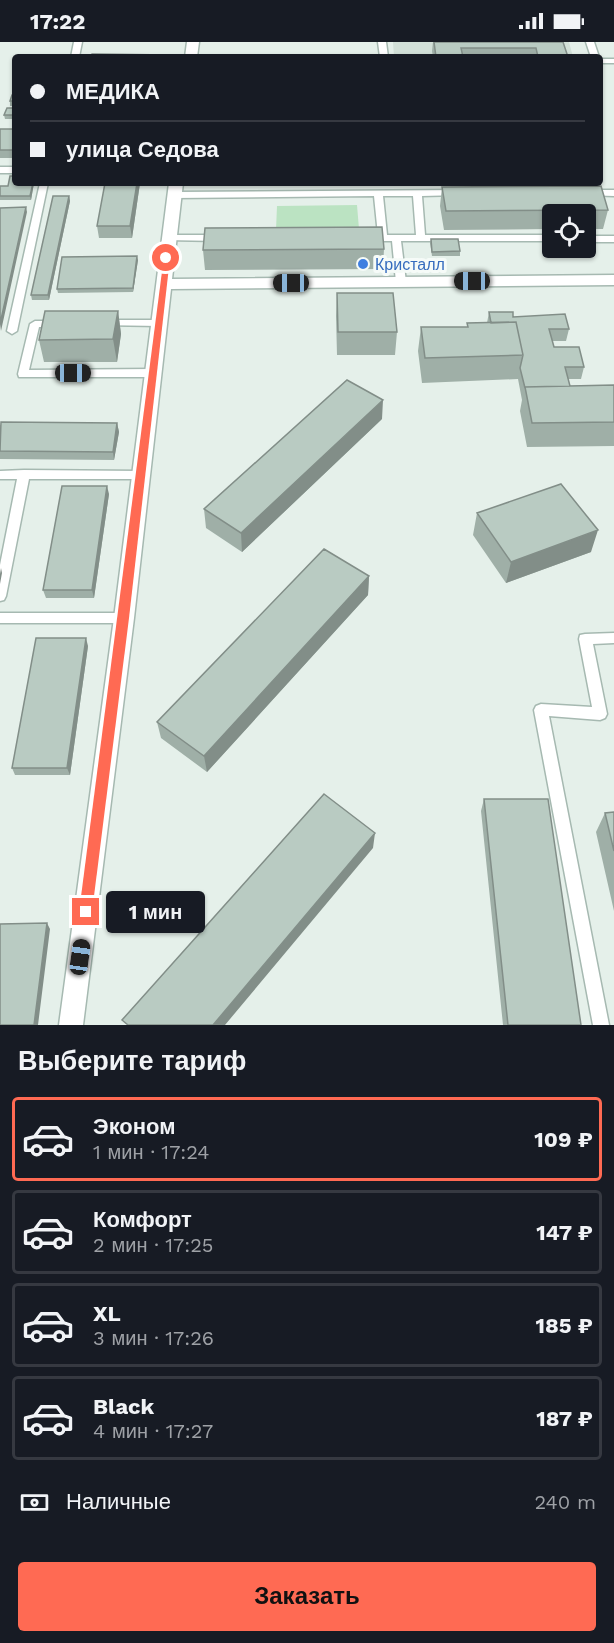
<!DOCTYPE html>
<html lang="ru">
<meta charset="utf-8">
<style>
:root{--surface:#171b24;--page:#20242c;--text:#f1f3f6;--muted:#9ea1a6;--line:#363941;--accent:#ff6a53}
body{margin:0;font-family:"Work Sans",sans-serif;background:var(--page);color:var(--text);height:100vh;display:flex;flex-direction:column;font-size:22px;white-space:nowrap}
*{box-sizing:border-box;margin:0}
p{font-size:20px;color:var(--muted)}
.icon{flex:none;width:33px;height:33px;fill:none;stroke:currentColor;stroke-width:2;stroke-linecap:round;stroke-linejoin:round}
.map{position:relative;height:983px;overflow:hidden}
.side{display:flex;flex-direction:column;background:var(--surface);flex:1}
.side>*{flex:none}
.hud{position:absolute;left:12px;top:12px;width:591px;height:132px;border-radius:6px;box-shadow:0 2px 4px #0004;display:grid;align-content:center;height:132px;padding:0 18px;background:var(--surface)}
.tools{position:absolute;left:542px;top:162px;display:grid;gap:12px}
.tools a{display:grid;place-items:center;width:54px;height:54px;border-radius:6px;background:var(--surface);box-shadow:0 2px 4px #0004;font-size:30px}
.end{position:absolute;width:27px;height:27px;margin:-14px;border:8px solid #ff6a53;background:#fff;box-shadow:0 0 0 3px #fff}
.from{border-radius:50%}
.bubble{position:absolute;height:42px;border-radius:6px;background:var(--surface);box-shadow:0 2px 4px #0004;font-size:20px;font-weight:700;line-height:42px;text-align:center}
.car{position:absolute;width:18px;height:36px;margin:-18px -9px;border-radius:8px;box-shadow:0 0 4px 2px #0007;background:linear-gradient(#222 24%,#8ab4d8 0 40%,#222 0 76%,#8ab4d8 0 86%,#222 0)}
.hud b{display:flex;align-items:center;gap:21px;height:57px;font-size:22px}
.hud b+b{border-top:2px solid var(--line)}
.hud i{width:15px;height:15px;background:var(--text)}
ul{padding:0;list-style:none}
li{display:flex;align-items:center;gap:18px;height:84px;margin:0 12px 9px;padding:0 6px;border:3px solid var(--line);border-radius:6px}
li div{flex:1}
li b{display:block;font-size:22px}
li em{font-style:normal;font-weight:700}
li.current{border-color:var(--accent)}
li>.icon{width:54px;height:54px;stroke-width:1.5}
h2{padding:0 18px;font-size:27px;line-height:72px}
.pay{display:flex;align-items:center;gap:15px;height:66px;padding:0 18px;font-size:22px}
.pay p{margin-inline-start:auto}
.cta{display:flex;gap:12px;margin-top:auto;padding:12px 18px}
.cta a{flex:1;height:69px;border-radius:6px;background:var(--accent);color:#111;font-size:24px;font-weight:700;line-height:69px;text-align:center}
.status{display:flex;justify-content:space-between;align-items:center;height:42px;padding:0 30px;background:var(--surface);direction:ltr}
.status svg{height:16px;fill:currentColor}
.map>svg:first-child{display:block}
</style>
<div class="status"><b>17:22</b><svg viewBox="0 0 49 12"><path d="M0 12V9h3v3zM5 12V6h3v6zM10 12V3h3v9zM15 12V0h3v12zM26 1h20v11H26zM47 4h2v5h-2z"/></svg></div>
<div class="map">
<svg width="614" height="983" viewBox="0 0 614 983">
<rect width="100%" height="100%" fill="#e5f0ea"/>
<path fill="#d2e0d8" d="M393,0H569L573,15H394Z"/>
<path fill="#bbe3c2" d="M357,163L359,187L276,188L277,164Z"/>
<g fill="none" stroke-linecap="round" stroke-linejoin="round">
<defs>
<path id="lane" d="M74,0H82L79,15H71Z
M378,0H386L388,15H380Z
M586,0H594L599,15H591Z
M600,17H614V21H600Z
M0,125H15V131H0Z
M40,141H48L17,289L12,292L7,289Z
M458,148L461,149V153L422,154L425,193H552V199H401L406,240L401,243L396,240L392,199H367L362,196L367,193H378L374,154L174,156L169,153L174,150ZM383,154H413L416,193H387Z
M587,148H614V154L584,153V149Z
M169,193H218L223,196L218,199L166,198V194Z
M585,194H614V200H585Z
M103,278H159L164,281L159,284L99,283V279Z
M35,279H59L64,282L59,285H39L29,328L153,327L158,331L153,335H19L18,332L30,282Z
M24,428L141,429L147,433L141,437H29L6,554L4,558L0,559V523L17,437H0V429Z
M0,571H124L129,572L130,576L129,580L124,581H0Z
M614,591V601L593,602L607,672L605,676L600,678L549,674L609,983H593L534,668L536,664L541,662L592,665L579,597L580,593L585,592Z"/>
<path id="street" d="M187,0H199L197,15H185Z
M169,141H183L172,237L614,233V243L171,247L134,576L83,983H59L114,576Z"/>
</defs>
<use href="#lane" stroke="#a6b9b1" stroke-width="3"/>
<use href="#street" stroke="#a6b9b1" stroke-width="3"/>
<use href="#lane" fill="#fff" fill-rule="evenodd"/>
<use href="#street" fill="#fff" fill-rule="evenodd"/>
</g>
<path fill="#9fafa7" d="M433,0H563L568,15H433L432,9Z
M15,53V64H10V59Z
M15,66V77H5L4,73Z
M0,87H15V116H0Z
M15,141H34L31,158H0V144H8Z
M140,141L132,196H99L97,184Z
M206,141H376L375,144H206Z
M442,145L608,168L603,187H585V172H552V187L444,188L440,164Z
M69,154L70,159L49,258H32L31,253Z
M431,197L460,209V214H432L430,201Z
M384,207L383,227L205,228L203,208Z
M138,218L133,250L58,251L57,247Z
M337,251L397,290L395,313H337L336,274Z
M118,269L121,292L117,320H44L39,298Z
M489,270L569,287L566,299H552L554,305L584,325L581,337H568L570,344L614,343V404L527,405L520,369L522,358L518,337L422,341L418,309L421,285H467V281H487Z
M382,377L242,510L206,486L204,467Z
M117,381L119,390L114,418L0,417V383Z
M109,452L94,556H46L43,548Z
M477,471L591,510L506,541L473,493Z
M369,534L368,553L207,730L161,696L157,680Z
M88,604L70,733H15L12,726Z
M484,757L581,983H503L481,769Z
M614,770V869L596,790L605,771Z"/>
<path fill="#828e88" d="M33,141H34L31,158L30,154Z
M137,141H140L132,196L130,184Z
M69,154L70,159L49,258L48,253Z
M26,165L27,170L1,289L0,282Z
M137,214L138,218L133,250V246Z
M118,269L121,292L117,320L113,297Z
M383,358L382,377L242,510L241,491Z
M117,381L119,390L114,418L113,410Z
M107,444L109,452L94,556L92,548Z
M598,488L591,510L506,541L511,520Z
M1,526L2,531L0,542V532Z
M369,534L368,553L207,730L204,714Z
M86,596L88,604L70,733L67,726Z
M375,791L373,806L225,983H213Z
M47,881L50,887L38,983H34Z"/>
<path fill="#b9cbc2" stroke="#828e88" stroke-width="1.5" d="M434,0H563L568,15H538L536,6H461L463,15H436Z
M92,12L169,13L168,15H91Z
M374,14V15H305Z
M12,53H15V59H10Z
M7,66H15V73H4Z
M0,87H15V108H0Z
M10,134H15V141H33L30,154H0V144H8Z
M105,141H137L130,184H97Z
M601,144L608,168L446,169L442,145Z
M53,154H69L48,253H31Z
M26,165L0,282V166Z
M382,185L384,207L203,208L205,186Z
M431,197H458L460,209L432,210Z
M137,214L133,246L57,247L62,215Z
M337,251H393L397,290H338Z
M45,269H118L113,297L39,298Z
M489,270H513V275L565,272L569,287H549L554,305H579L584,325H565L570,344L525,345V346L520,326L523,313L516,280L491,281Z
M516,280L523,313L425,316L421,285H468L467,281Z
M347,338L383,358L241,491L204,467Z
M614,343V380L532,381L525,345Z
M1,380L117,381L113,410L0,409Z
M561,442L598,488L511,520L477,471Z
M62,444H107L92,548H43Z
M324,507L369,534L204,714L157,680Z
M36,596H86L67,726H12Z
M324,752L375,791L213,983H128L122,978Z
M484,757H548L581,983H508Z
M614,770V809L605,771Z
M47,881L34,983H0V882Z"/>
<path fill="#ff6a53" d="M164,214L170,216L129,576L92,870L90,874L86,876L81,874L79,870Z"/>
<circle fill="#3f7fe0" stroke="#f6fbf8" stroke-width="2" cx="363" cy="222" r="6"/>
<g text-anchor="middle" stroke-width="6" stroke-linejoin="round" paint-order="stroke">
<g font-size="16" fill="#366cbe" stroke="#f6fbf8" text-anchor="start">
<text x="375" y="228">Кристалл</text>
</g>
</g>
</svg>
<div class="tools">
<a><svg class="icon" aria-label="locate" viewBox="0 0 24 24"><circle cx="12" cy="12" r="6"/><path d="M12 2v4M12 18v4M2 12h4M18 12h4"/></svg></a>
</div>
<i class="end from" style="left:166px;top:216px"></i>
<i class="end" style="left:86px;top:870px"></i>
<div class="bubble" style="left:106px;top:849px;width:99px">1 мин</div>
<i class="car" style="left:472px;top:239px;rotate:270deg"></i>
<i class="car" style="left:291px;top:241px;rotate:270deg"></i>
<i class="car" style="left:73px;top:331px;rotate:90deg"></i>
<i class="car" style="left:80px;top:915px;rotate:8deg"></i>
<div class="hud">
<b><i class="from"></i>МЕДИКА</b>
<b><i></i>улица Седова</b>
</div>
</div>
<section class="side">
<h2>Выберите тариф</h2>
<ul>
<li class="current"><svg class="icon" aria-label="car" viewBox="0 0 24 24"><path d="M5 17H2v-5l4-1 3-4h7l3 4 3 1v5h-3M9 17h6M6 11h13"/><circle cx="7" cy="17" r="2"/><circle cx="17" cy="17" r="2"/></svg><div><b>Эконом</b><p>1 мин · 17:24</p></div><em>109 ₽</em></li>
<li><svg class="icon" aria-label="car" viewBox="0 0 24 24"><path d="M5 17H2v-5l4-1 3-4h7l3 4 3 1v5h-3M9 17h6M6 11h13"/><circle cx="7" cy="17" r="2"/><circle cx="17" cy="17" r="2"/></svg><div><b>Комфорт</b><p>2 мин · 17:25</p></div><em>147 ₽</em></li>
<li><svg class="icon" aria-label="car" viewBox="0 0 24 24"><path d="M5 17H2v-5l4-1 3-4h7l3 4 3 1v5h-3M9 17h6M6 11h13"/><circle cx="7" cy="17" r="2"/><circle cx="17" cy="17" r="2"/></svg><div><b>XL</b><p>3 мин · 17:26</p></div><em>185 ₽</em></li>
<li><svg class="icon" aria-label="car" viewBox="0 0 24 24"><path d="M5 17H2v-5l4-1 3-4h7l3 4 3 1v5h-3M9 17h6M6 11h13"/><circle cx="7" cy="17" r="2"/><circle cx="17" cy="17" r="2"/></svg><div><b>Black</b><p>4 мин · 17:27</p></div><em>187 ₽</em></li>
</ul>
<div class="pay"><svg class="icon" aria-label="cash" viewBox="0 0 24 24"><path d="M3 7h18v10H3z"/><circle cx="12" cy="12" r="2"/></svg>Наличные<p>240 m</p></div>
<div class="cta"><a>Заказать</a></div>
</section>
